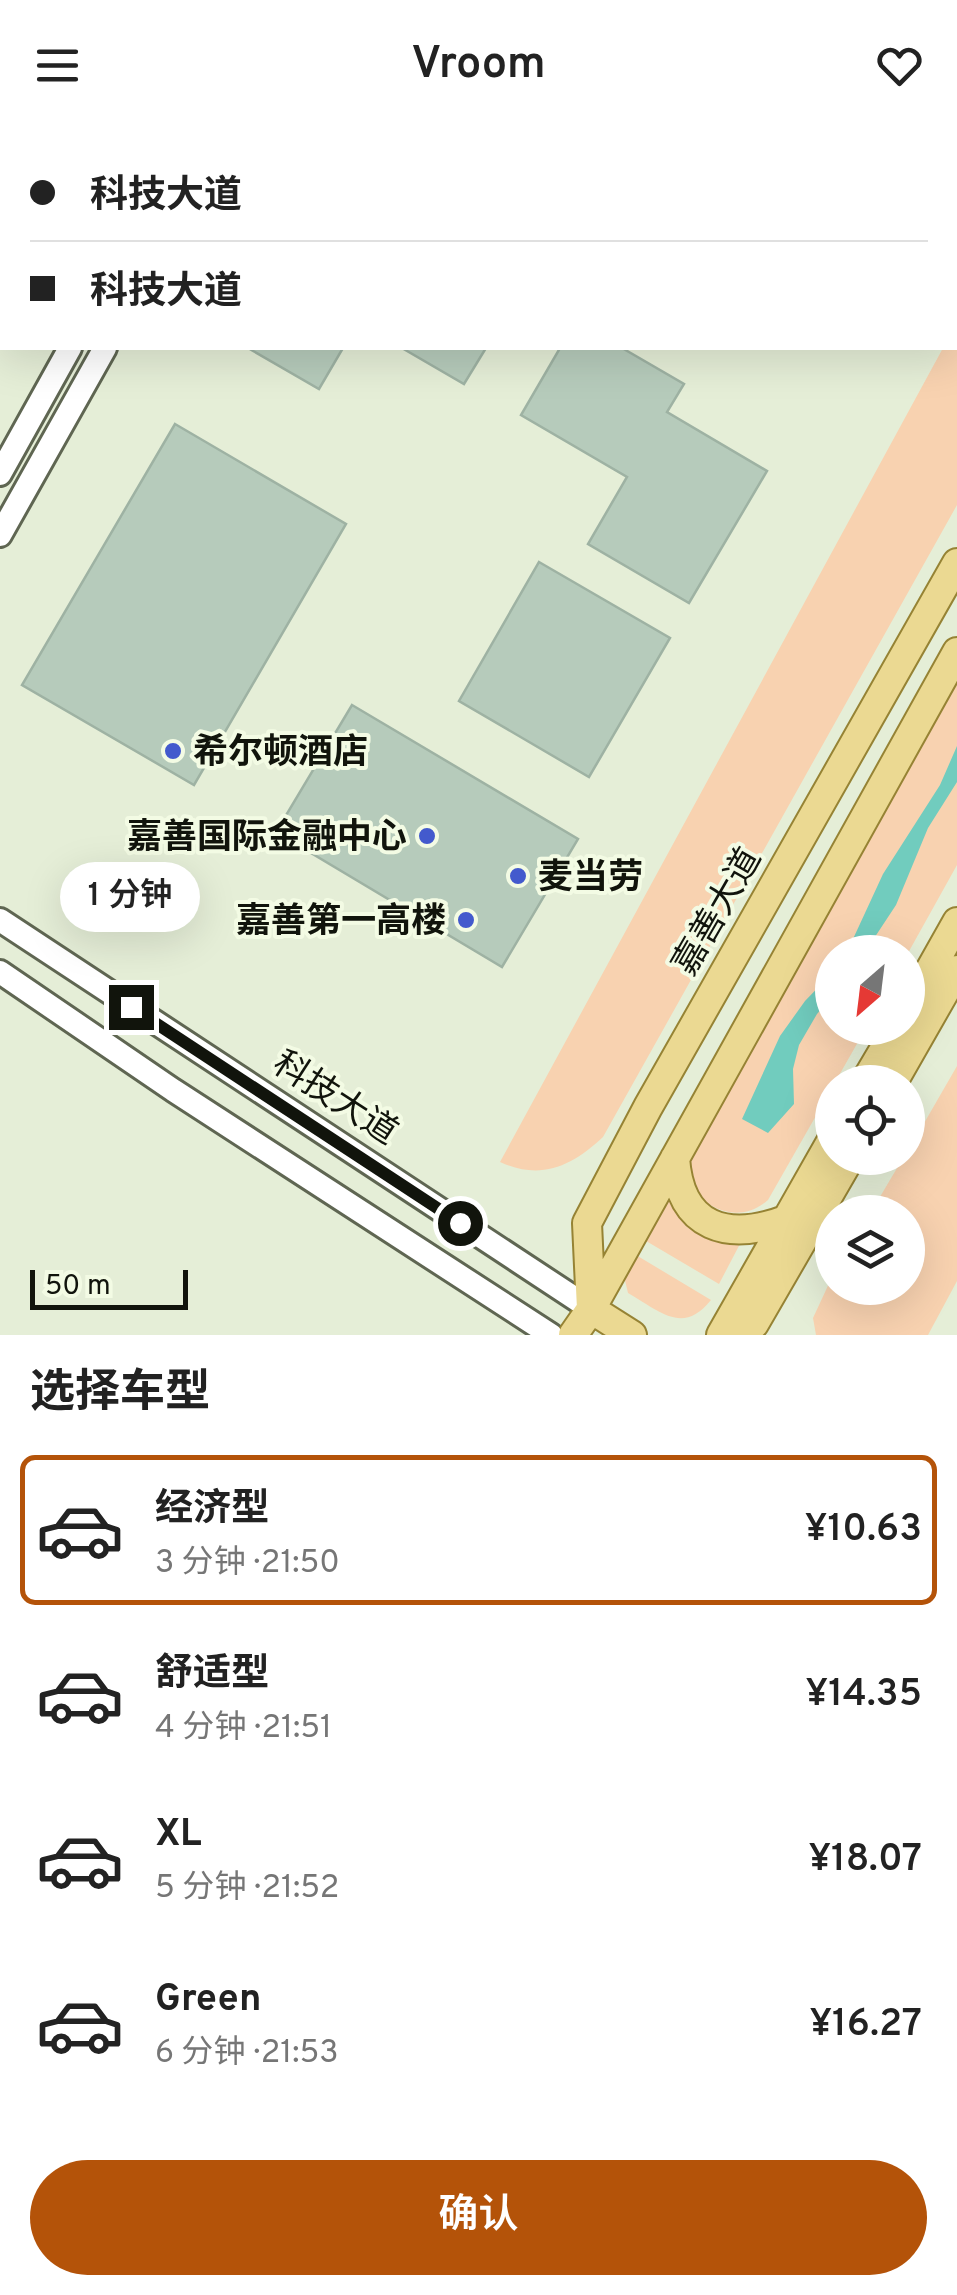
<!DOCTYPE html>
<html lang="zh">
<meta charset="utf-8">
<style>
:root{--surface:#fff;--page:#f2f2f2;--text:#222;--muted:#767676;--line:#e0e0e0;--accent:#b45309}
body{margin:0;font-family:Overpass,"Noto Sans SC",sans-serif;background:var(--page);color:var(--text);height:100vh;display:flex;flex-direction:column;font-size:38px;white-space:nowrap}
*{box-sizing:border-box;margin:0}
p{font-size:32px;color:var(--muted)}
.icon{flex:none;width:55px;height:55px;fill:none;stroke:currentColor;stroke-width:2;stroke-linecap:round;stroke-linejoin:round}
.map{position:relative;height:1205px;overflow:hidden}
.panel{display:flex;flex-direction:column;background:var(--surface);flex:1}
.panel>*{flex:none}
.banner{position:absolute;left:0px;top:0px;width:958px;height:220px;box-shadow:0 10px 40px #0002;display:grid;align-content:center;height:220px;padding:0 30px;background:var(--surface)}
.needle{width:65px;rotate:208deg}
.buttons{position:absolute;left:815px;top:805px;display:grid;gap:20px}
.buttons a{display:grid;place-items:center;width:110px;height:110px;border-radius:50%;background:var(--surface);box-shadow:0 10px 40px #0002;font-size:50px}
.scale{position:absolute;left:30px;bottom:25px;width:158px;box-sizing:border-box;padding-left:10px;border:5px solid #11140c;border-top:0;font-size:28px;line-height:35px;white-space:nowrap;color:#11140c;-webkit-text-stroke:8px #f3fbe4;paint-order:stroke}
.end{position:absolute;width:45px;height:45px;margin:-22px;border:12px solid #11140c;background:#fff;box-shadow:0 0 0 5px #fff}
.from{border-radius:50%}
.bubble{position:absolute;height:70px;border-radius:35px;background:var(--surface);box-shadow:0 10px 40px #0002;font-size:32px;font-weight:600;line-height:70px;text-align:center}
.banner b{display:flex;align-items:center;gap:35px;height:95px;font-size:38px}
.banner b+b{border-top:2px solid var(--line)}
.banner i{width:25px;height:25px;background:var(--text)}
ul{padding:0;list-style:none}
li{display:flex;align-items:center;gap:30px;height:150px;margin:0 20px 15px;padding:0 10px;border:5px solid transparent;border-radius:15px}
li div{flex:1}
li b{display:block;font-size:38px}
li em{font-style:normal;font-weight:600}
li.on{border-color:var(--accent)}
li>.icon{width:90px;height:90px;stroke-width:1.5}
h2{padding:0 30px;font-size:45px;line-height:120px}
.cta{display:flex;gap:20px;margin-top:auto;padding:20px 30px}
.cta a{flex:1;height:115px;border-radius:60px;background:var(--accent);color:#fff;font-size:40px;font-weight:600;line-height:115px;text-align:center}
header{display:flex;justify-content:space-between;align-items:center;height:130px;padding:0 30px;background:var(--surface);font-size:45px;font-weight:600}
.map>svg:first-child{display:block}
</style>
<header><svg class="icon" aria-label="menu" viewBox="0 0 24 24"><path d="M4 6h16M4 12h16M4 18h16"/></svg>Vroom<svg class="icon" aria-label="heart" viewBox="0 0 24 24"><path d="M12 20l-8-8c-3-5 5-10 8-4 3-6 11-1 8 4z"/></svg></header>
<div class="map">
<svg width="957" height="1205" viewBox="0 0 957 1205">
<rect width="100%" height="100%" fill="#e5eed7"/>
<path fill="#f8d2b0" d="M957,191V375L603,1007C572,1036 541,1051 500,1032L943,218H955Z
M957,543V735L908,823L832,822V898H866L768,1070C741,1093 711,1082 690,1058L689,1022Z
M957,936V1151L928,1205H816L813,1188L832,1147V1158H908V1082H871L903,1028H908V1021Z
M666,1067C693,1102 695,1106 741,1112L719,1154L641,1108Z
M631,1122L711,1170C683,1205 661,1182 628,1163L623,1142Z"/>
<path fill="#71ccbe" d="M957,616V652L928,698L896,775L865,822H847L883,744L940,655Z
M832,843V867L817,884L799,915L793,939L794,974L768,1003L742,989L780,906L805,871Z"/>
<path fill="#b6cbbb" stroke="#9eb2a3" stroke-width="2.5" d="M248,218H343L319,259Z
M402,218H486L464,254Z
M560,218H622L684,254L667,282L767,341L689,473L588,414L627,347L521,285Z
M175,294L346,394L194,655L22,555Z
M539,432L670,508L589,647L459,571Z
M352,575L578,709L502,837L276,702Z"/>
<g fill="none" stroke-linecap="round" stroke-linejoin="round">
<defs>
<path id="minor" d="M189,2L190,0
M224,2L226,0
M0,344L70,218
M0,405L105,218
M0,790L591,1179
M0,842L173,960L551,1205"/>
<path id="major" d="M908,879L957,792
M865,952L897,898
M893,952L957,840
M675,1028C680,1099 728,1112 788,1089
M591,1179L587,1093L648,977L957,433
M591,1179L632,1205
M573,1205L591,1179L957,522
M721,1205L832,1010
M742,1205L754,1194L850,1028"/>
</defs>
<use href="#minor" stroke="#5f6652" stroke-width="28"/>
<use href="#major" stroke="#968334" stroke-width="32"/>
<use href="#minor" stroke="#fff" stroke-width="22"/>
<use href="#major" stroke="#ebd992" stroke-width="28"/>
</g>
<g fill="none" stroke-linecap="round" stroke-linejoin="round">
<path stroke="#11140c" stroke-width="12" d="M131,877L460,1093"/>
</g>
<g fill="#435acd" stroke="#f3fbe4" stroke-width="4">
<circle cx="173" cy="621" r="10"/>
<circle cx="427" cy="706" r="10"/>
<circle cx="518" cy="746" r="10"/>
<circle cx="466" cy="790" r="10"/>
</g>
<g text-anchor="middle" stroke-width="8" stroke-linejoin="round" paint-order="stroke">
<g font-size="35" font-weight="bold" fill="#11140c" stroke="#f3fbe4" text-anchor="start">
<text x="193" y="633">希尔顿酒店</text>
<text x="407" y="718" text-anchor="end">嘉善国际金融中心</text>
<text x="538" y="758">麦当劳</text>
<text x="446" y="802" text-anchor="end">嘉善第一高楼</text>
</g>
<g font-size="35" fill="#11140c" stroke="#f3fbe4">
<text transform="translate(716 781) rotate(-60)" y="12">嘉善大道</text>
<text transform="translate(336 967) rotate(33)" y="12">科技大道</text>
</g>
</g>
</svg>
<div class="buttons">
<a><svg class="needle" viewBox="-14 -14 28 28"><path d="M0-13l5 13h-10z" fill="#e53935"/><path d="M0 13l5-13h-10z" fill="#767676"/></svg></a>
<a><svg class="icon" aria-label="locate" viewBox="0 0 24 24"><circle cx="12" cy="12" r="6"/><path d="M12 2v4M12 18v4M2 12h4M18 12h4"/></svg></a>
<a><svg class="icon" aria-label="layers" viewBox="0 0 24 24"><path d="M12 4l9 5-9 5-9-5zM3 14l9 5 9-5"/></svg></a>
</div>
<div class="scale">50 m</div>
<i class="end from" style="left:460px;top:1093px"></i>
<i class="end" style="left:131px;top:877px"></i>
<div class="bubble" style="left:60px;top:732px;width:140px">1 分钟</div>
<div class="banner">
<b><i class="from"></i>科技大道</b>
<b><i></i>科技大道</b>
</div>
</div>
<section class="panel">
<h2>选择车型</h2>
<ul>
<li class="on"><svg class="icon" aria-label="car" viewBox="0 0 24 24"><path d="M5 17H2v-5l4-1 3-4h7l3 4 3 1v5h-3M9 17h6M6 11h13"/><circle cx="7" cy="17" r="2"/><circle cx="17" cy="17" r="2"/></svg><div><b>经济型</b><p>3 分钟 · 21:50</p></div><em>¥10.63</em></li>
<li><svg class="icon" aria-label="car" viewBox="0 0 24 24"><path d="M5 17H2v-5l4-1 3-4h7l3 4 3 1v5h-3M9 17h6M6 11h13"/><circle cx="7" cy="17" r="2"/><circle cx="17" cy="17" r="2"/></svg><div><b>舒适型</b><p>4 分钟 · 21:51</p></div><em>¥14.35</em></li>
<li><svg class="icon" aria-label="car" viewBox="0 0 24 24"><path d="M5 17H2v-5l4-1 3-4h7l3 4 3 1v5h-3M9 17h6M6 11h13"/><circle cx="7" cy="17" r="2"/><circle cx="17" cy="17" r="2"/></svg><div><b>XL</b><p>5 分钟 · 21:52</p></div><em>¥18.07</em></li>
<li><svg class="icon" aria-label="car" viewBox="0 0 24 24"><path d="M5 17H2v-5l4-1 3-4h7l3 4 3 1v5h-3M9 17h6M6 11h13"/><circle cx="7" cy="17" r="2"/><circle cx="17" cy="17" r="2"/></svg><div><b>Green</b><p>6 分钟 · 21:53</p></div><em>¥16.27</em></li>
</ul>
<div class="cta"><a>确认</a></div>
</section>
